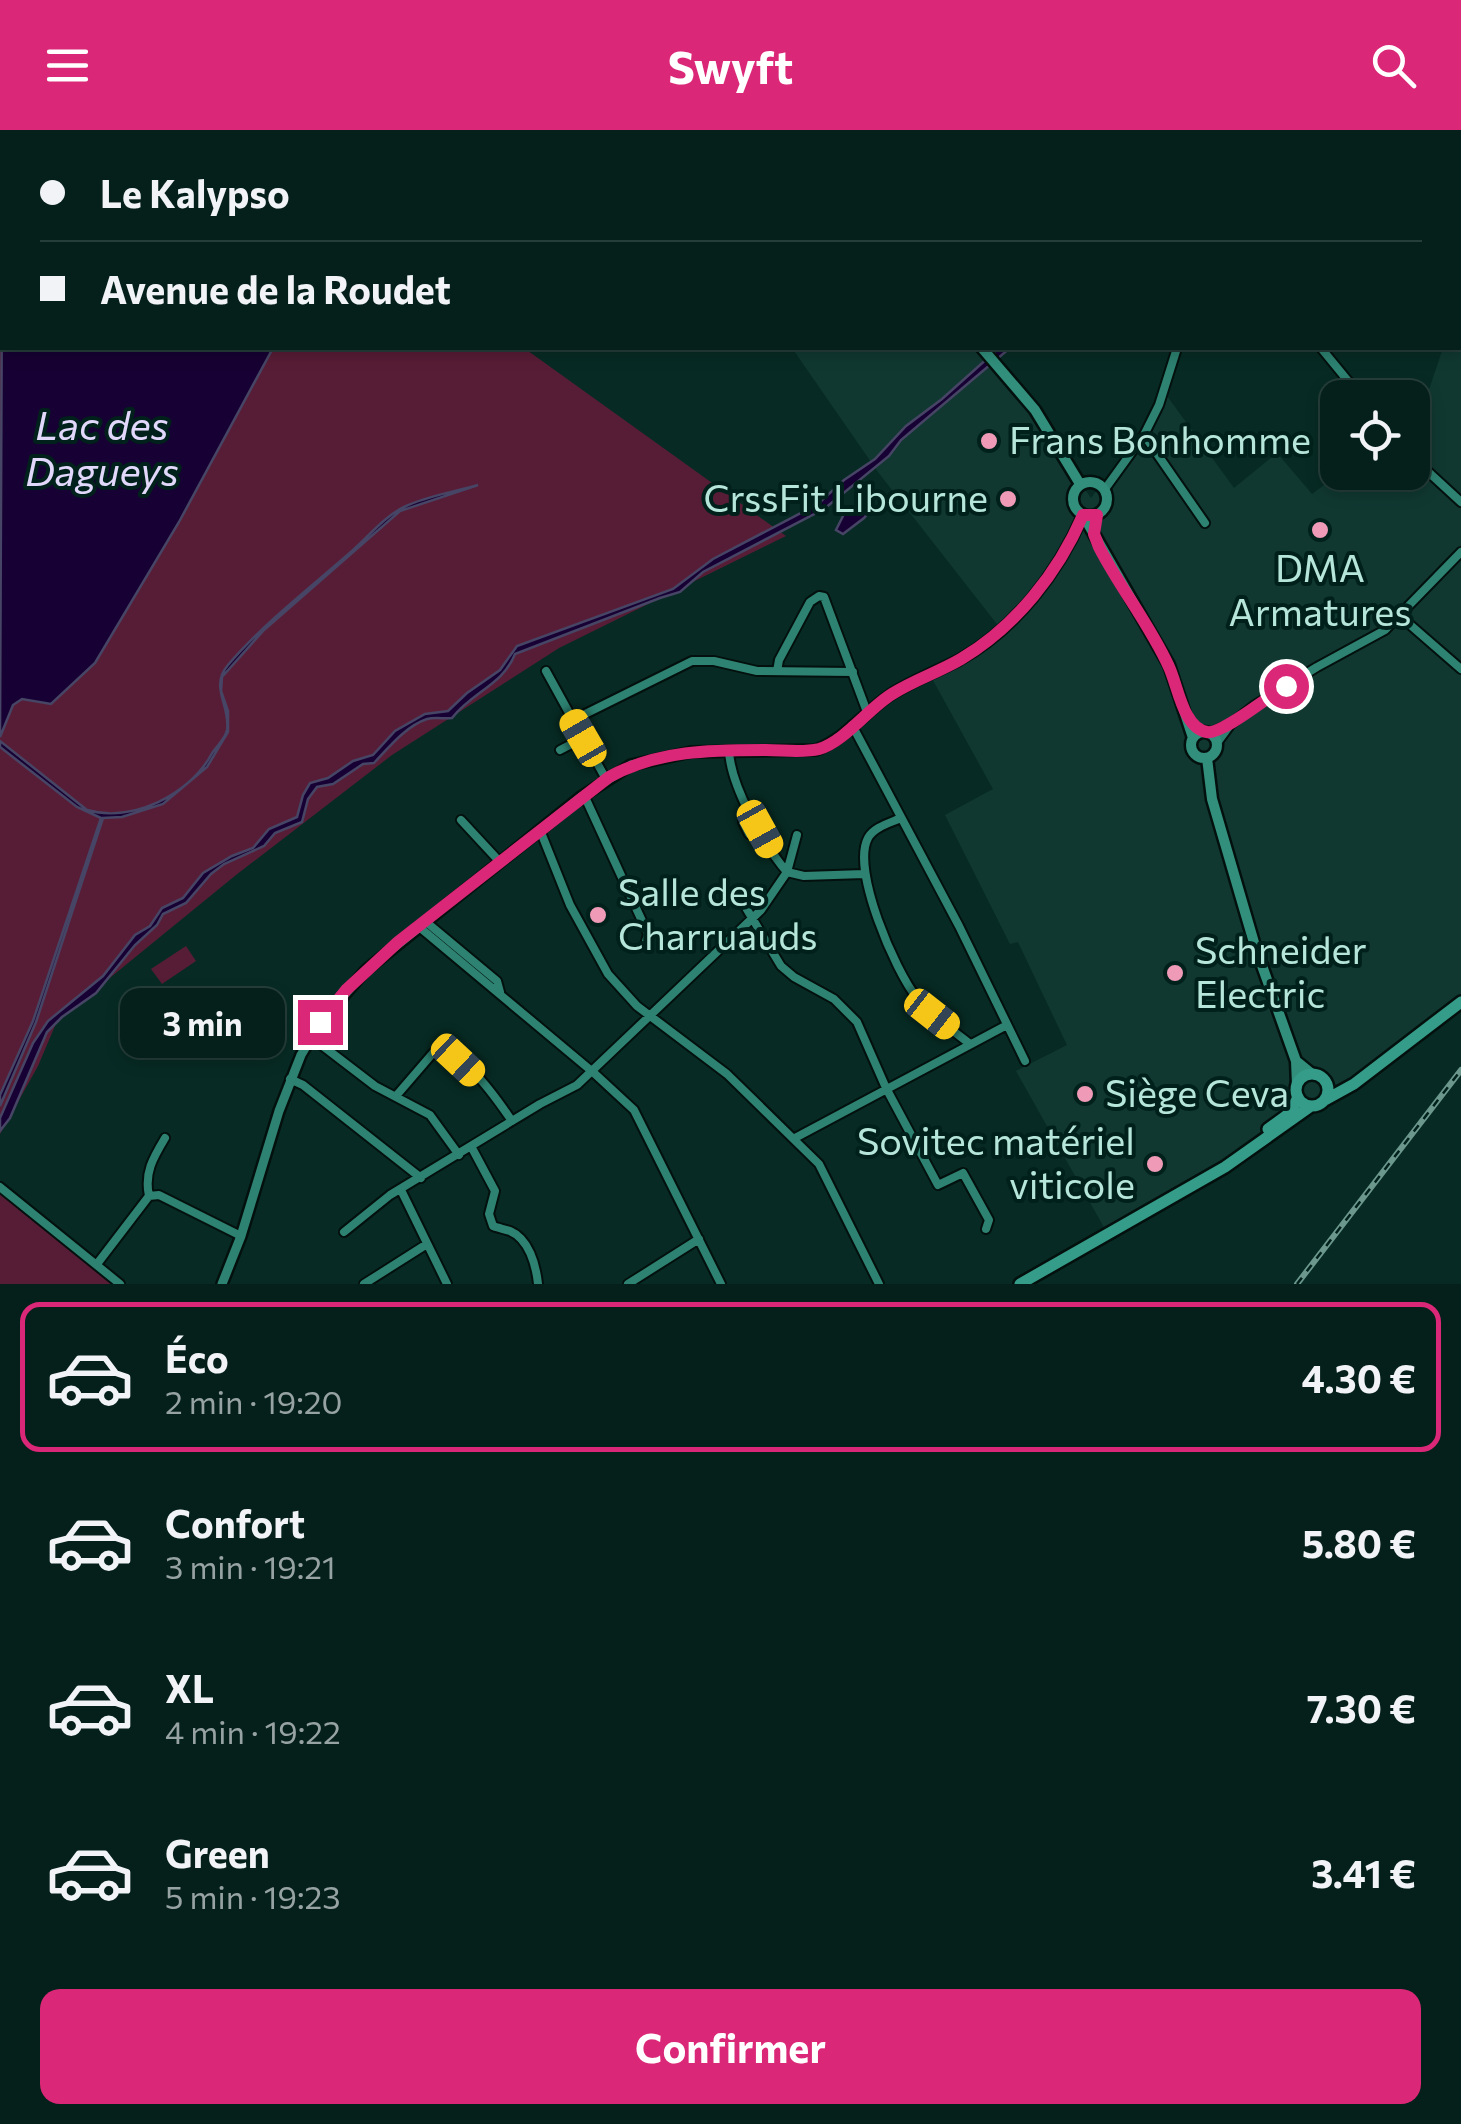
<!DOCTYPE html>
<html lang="fr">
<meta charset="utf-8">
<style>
:root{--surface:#05201b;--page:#132d28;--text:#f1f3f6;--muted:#97a3a3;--line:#263e3a;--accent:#db2777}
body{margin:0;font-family:Commissioner,sans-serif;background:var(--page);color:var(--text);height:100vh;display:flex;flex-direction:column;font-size:38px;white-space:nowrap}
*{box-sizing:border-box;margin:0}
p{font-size:32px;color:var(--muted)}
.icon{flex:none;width:55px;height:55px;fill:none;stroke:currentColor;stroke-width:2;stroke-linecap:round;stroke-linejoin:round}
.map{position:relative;height:1154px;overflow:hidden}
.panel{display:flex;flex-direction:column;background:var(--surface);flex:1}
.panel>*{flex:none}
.banner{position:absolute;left:0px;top:0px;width:1462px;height:220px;box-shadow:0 5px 15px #0003,0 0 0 2px var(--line);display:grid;align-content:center;height:220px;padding:0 40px;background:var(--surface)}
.controls{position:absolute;left:1320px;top:250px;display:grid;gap:20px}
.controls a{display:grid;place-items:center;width:110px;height:110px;border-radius:20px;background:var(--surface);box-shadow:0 5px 15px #0003,0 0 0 2px var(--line);font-size:50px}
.end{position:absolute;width:45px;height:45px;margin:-22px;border:12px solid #db2777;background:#fff;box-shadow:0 0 0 5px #fff}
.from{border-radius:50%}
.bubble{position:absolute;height:70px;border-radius:20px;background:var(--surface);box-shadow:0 5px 15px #0003,0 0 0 2px var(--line);font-size:32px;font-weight:700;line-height:70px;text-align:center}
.car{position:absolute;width:30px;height:60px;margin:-30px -15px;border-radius:12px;box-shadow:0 0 8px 2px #0007;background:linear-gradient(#f5c518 24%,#345 0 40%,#f5c518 0 76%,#345 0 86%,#f5c518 0)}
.banner b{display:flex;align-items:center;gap:35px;height:95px;font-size:38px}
.banner b+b{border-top:2px solid var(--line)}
.banner i{width:25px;height:25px;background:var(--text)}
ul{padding:18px 0 0;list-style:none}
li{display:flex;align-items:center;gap:30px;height:150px;margin:0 20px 15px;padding:0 20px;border:5px solid transparent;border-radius:20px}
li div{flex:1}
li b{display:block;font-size:38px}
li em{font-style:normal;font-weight:700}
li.selected{border-color:var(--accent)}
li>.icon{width:90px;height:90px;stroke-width:1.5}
.primary-button{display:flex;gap:20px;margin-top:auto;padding:20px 40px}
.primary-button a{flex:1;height:115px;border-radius:20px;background:var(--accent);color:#fff;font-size:40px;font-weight:700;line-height:115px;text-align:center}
header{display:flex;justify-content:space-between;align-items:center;height:130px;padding:0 40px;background:var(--accent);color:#fff;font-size:45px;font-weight:700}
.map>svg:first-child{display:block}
</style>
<header><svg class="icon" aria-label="menu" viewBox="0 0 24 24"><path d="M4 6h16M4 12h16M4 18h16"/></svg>Swyft<svg class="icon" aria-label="search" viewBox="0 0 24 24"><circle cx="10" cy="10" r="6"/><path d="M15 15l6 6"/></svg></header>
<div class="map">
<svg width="1461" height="1154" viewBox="0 0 1461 1154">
<rect width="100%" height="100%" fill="#072b24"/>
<path fill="#103831" d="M788,0H1121V2H787Z
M1461,195V872L1323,969L1110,1108L1016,941L1067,915L1018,812L1010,814L945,685L993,659L929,543L958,530L1000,498L878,342L792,218H986L1091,368L1167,266L1234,358L1277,323L1312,364L1340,343L1412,342L1413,307L1443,218H1460Z"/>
<path fill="#581d36" d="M0,0H394L2,2V218H524L786,406L559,518L392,625L236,745L57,891L38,936L0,1004Z
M186,816L196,831L162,854L151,839Z
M0,1051L121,1154H0Z"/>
<path fill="#170033" stroke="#474565" stroke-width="2.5" d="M96,0H372L95,2Z
M2,144V218H273L179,392L95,533L51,574L22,569L13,575L0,607Z
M999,218H1010L901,310L889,326L824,379L703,442L680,462L660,468L515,524C503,555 472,562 452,588C444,589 435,587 427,589C406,596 389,617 374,633L363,634L333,654L317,657L308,669L302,692L275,703L264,716L224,734L211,744L186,773L163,784L157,795L135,815L96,863L62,887L47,902L10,988L0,1001V988L33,913L48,891L103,846L135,805L150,796L162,778L183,768L203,743L232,726L253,718L269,699L297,687L303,665L310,653L328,648L353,631L373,625L395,601L425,584L448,581L467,563L500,540L517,516L673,459L713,429L818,374L844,350L875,329L906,296L942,269Z
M478,355L400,381L264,500L222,547L221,561L228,581V602L207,637L163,674L122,687L103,688L36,892L0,976V965L33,891L101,688L77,677L0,617V611L87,680C132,693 189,665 211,625C216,616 225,610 227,600C231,576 209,557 228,535C264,493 310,458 352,421C368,407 385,386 404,377C426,366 454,362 478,355Z
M861,372L873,377L864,388L843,404L836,400L844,384Z"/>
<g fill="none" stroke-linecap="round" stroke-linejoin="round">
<path stroke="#474565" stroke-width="2.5" d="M69,2L70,0
M0,108L2,104"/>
<defs>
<path id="minor" d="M995,0V2
M782,2L783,0
M1321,218L1362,268
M1144,305L1205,393
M1412,327L1461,372
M1105,359L1144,305L1159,275L1177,218
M1400,486L1461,539
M546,541L573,590
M777,541L779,530L810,472L819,466L824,467L867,582
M852,595L959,796L1025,931
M1210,603L1231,594
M1217,613L1231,594L1255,575L1317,537L1385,500L1461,422
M560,620L583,608
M729,620C730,655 764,715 787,742L804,746L864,744
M606,649L573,590L692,531H714L757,541L853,542
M584,665L648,804L645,815
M750,680L743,692L749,704L760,699
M901,688C890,693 874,697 868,708C851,739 895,841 917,868C932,886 951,899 970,914
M461,690L499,731
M540,700L570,775L608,844L637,876L727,944L819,1034L879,1154
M737,763L781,836L794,847L834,869L857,892L886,958L938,1055L963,1043L989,1090L986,1099
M425,791L497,851L500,862
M418,796L594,943L634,980L721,1154
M311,907L375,956L430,985L459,1025
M290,949L303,955L421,1048
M396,966L433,923C466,921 495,967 512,991
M795,1008L1007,895
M472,1018L495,1061L489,1084L493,1096C498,1098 504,1099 510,1101C529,1109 536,1135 538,1154
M0,1057L120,1154
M401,1060L447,1154
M149,1066C144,1043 153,1028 165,1008
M344,1102L390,1065L540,974L577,955L761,780L787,742L797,705
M97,1134L149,1066L159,1065L241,1106
M364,1154L427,1114
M628,1154L699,1109"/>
<path id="tertiary" d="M222,1154L241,1106L279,981L301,925L320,893L366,840L581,667L631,635L691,622L816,620C845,609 865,582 890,565C912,551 936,542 959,530C1015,499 1058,443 1083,385"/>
<path id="secondary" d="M873,0L874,2
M982,218L1035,280L1080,354
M1073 369a17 17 0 1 1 34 0a17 17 0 1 1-34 0Z
M1083,385L1169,535L1193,608
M1191 615a13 13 0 1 1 26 0a13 13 0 1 1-26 0Z
M1207,628L1212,669L1255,816L1296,931L1297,955
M1296,931L1312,944"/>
<path id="primary" d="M1296 960a16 16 0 1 1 32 0a16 16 0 1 1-32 0Z
M1325,970L1354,954L1461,872
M1268,999L1290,983L1298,967
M1020,1154L1225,1037L1311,976"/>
</defs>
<use href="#minor" stroke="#04100d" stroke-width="12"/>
<use href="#tertiary" stroke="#04100d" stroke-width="14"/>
<use href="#secondary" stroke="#04100d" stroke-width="15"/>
<use href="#primary" stroke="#04100d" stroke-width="16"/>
<use href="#minor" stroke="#2d8271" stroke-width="8"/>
<use href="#tertiary" stroke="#2d8271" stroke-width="9"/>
<use href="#secondary" stroke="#318f7c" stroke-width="10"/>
<use href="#primary" stroke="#349c88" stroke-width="11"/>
<defs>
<path id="rail" d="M1297,1154L1461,940"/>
</defs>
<use href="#rail" stroke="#6c978d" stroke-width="6"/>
<use href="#rail" stroke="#00211b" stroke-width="2.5" stroke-dasharray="8" stroke-linecap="butt"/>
</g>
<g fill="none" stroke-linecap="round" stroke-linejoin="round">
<path stroke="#db2777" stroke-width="12" d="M320,892L346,860L398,812L609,647C658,620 711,620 766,620C783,620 803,623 819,619C844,612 869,578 892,564C914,550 939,542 961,529C1016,496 1058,443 1083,385H1097L1094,404L1099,417C1120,458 1150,495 1169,537C1178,556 1183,598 1207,602C1222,605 1270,565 1286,556"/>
</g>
<g fill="#ef9ab7" stroke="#00211b" stroke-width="4">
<circle cx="989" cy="311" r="10"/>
<circle cx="1008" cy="369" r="10"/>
<circle cx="1320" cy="400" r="10"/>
<circle cx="598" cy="785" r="10"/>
<circle cx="1175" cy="843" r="10"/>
<circle cx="1085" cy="964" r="10"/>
<circle cx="1155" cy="1034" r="10"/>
</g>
<g text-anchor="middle" stroke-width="8" stroke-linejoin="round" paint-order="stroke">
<g font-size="38" fill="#b6e6da" stroke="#00211b" text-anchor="start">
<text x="1009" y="324">Frans Bonhomme</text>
<text x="988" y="382" text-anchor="end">CrssFit Libourne</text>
<text x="1320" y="452" text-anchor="middle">DMA<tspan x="1320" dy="44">Armatures</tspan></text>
<text x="618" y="776">Salle des<tspan x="618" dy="44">Charruauds</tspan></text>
<text x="1195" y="834">Schneider<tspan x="1195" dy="44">Electric</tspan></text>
<text x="1105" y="977">Siège Ceva</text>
<text x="1135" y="1025" text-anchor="end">Sovitec matériel<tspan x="1135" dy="44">viticole</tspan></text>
</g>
<g font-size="40" font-style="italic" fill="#e2d8fc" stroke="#00211b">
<text x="102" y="310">Lac des<tspan x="102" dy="46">Dagueys</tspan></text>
</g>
</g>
</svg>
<div class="controls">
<a><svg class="icon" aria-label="locate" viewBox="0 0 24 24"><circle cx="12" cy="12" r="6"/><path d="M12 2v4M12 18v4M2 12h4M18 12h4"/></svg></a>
</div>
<i class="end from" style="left:1286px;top:556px"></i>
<i class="end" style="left:320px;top:892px"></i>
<div class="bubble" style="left:120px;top:858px;width:165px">3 min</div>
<i class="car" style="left:583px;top:608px;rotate:330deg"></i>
<i class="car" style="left:760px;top:699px;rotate:151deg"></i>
<i class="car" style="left:932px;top:884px;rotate:128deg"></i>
<i class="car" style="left:458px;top:930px;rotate:133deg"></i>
<div class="banner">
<b><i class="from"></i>Le Kalypso</b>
<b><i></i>Avenue de la Roudet</b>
</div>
</div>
<section class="panel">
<ul>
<li class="selected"><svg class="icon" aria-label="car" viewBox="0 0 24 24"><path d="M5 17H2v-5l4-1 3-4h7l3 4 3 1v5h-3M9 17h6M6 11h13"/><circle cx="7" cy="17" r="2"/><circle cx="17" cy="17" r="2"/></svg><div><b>Éco</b><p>2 min · 19:20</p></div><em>4.30 €</em></li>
<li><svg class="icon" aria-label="car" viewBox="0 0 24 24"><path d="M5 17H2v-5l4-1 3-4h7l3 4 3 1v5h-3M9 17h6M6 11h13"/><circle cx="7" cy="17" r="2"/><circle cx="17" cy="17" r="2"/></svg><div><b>Confort</b><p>3 min · 19:21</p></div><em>5.80 €</em></li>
<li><svg class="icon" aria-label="car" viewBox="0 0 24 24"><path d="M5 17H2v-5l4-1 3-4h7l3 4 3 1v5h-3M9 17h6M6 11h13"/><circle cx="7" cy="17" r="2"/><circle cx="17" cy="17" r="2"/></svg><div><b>XL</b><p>4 min · 19:22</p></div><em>7.30 €</em></li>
<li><svg class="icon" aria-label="car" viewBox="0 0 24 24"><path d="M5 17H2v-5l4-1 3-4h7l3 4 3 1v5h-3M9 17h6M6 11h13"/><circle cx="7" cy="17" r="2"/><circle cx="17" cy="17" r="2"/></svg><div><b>Green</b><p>5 min · 19:23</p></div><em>3.41 €</em></li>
</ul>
<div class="primary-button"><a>Confirmer</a></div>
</section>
